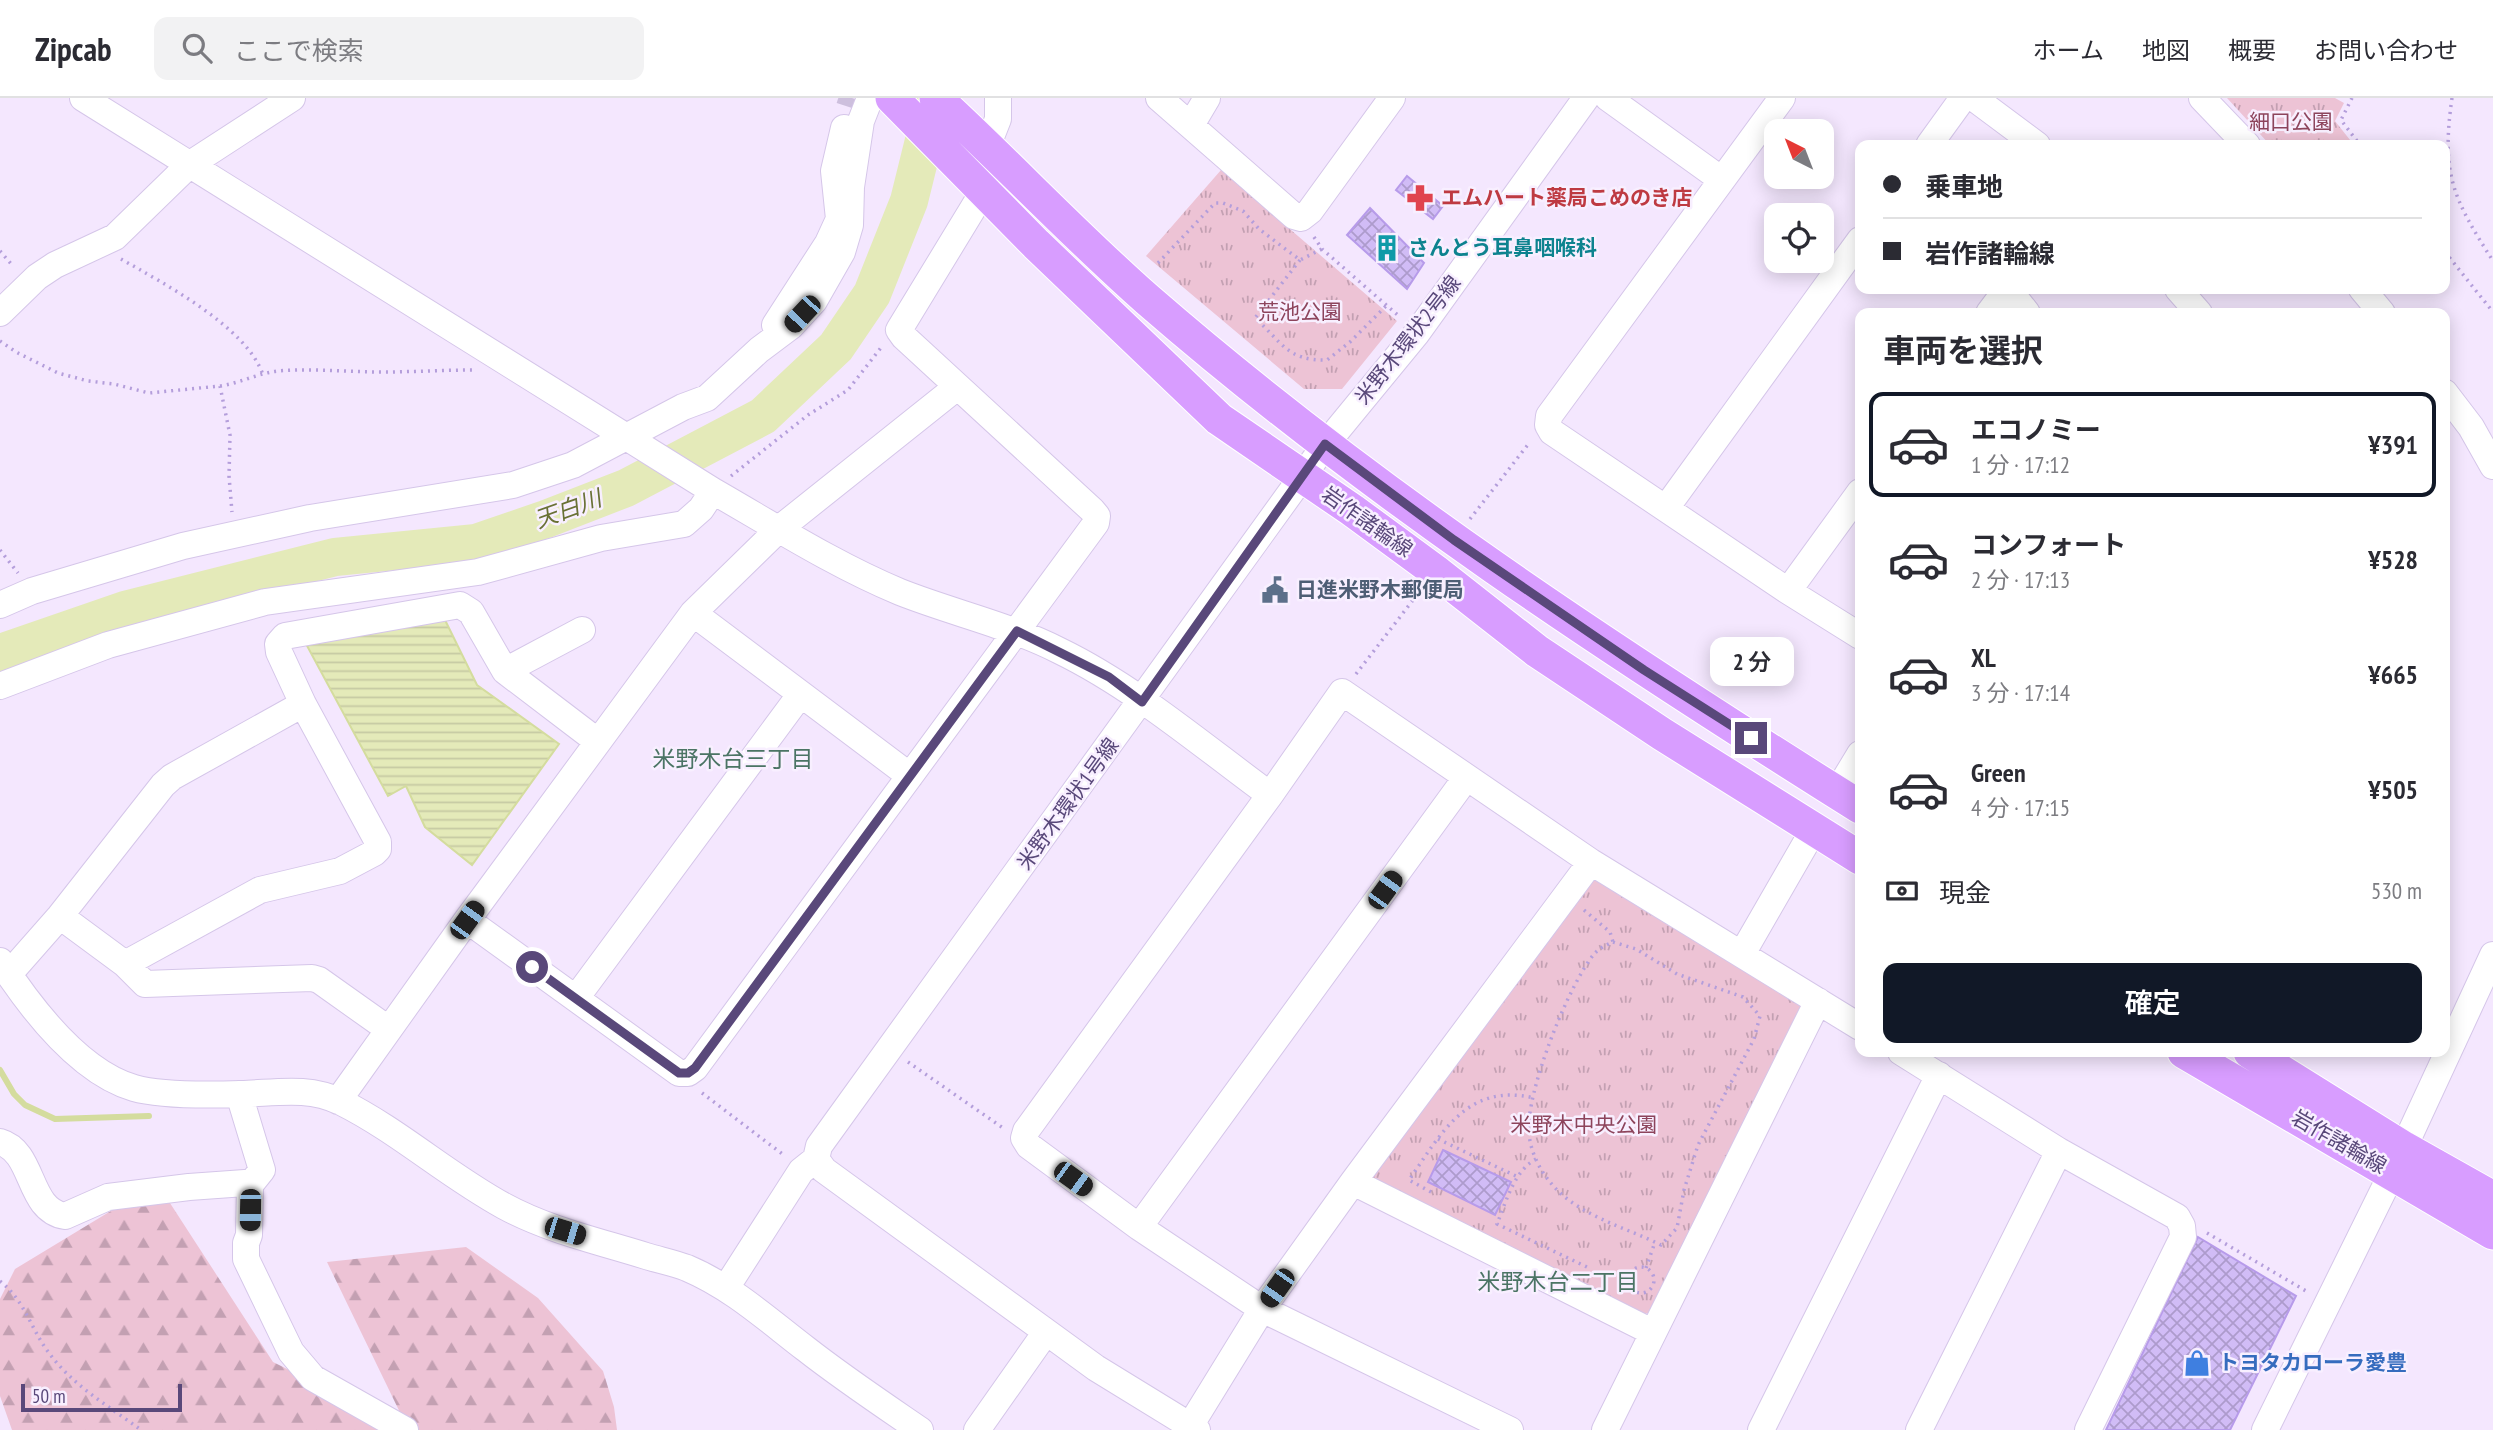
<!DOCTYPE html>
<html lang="ja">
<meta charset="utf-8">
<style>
:root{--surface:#fff;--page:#f2f2f3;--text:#2b2b33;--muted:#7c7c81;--line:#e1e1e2;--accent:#111827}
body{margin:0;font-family:"PT Sans Narrow","Noto Sans JP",sans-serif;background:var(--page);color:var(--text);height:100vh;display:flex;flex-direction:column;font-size:26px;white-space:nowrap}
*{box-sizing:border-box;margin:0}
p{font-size:23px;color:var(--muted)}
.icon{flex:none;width:38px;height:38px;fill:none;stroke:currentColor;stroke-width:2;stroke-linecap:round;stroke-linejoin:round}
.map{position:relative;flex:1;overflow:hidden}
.details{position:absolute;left:1855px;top:210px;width:595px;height:749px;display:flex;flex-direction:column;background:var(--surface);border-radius:14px;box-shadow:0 4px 18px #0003}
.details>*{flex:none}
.top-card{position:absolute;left:1855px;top:42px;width:595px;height:154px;border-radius:14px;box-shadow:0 4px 18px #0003;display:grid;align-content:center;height:154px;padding:0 28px;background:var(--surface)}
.needle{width:46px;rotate:318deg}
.fabs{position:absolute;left:1764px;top:21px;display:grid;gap:14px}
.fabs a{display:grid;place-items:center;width:70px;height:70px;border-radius:14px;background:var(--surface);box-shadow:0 4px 18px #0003;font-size:35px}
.scale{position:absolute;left:21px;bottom:18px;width:161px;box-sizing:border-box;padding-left:7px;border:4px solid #59487a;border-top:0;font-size:19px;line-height:24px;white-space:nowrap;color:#59487a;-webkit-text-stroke:5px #f8efff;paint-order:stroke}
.end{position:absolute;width:32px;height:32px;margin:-16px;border:9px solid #59487a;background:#fff;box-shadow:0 0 0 4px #fff}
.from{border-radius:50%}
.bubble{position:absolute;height:49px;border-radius:14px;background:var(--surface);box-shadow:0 4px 18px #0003;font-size:23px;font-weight:600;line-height:49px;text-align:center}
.car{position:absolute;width:21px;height:42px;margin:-21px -10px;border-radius:9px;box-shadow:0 0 5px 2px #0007;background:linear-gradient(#222 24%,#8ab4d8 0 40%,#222 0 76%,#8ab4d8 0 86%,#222 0)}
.top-card b{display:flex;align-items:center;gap:24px;height:66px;font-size:26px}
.top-card b+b{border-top:2px solid var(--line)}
.top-card i{width:18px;height:18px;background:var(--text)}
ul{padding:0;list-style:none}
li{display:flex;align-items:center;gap:21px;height:105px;margin:0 14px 10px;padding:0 14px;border:4px solid transparent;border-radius:14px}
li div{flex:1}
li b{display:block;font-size:26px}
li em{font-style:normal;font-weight:600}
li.selected{border-color:var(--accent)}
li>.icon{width:63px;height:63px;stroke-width:1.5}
h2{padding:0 28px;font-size:32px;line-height:84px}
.pay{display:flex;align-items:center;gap:18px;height:77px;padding:0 28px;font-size:26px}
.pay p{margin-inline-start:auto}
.primary-button{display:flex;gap:14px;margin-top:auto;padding:14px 28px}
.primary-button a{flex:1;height:80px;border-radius:14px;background:var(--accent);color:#fff;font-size:28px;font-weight:600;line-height:80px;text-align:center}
header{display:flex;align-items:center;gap:42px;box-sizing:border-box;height:98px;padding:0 35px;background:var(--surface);border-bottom:2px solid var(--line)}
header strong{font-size:33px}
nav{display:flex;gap:38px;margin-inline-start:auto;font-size:24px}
.search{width:490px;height:63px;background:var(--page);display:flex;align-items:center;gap:18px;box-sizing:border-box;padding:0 24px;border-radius:14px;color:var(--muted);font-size:26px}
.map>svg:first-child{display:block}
</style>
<header>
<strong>Zipcab</strong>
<div class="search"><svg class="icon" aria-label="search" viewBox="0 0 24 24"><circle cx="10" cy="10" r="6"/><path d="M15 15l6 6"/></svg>ここで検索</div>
<nav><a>ホーム</a><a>地図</a><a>概要</a><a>お問い合わせ</a></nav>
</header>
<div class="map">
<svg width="2493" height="1332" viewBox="0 0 2493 1332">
<defs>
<pattern id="forest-firs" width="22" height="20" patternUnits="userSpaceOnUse" patternTransform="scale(1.75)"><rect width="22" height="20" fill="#edc3d5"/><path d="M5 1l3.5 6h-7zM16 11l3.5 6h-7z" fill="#c3a0b2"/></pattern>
<pattern id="park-tufts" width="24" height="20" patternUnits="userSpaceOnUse" patternTransform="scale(1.75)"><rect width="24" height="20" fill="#edc3d5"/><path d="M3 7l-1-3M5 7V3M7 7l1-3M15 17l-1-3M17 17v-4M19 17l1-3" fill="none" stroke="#c3a0b2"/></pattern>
<pattern id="water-rules" width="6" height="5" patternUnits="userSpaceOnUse" patternTransform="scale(1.75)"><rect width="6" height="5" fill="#e4eab9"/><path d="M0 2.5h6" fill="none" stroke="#c6caa3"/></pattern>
<pattern id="building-cross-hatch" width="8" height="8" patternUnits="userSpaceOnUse" patternTransform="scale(1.75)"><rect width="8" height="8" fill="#d1bcf6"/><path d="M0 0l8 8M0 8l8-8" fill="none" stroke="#ad9bcc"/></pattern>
</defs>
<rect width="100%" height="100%" fill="#f4e7fe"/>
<path fill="url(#forest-firs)" d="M157,1085L273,1264L408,1331L327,1164L466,1149L538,1200L603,1273L614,1309L617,1332H12L0,1298V1201L15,1171Z"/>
<path fill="url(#park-tufts)" d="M2227,0H2335L2344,5L2335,23L2354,47H2270Z
M1221,72L1397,223L1342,291H1304L1146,158Z
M1598,780L1800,902L1802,914L1652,1213L1641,1218L1375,1086L1372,1076L1586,782Z"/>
<path fill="url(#water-rules)" stroke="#d4dc9e" stroke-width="2" d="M445,522L477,587L559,646L472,767L425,729L406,688L388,698L305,544Z"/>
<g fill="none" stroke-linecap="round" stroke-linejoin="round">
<path stroke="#d4dc9e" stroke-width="6" d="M0,972L14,996L25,1007L55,1021L149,1018"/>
<path stroke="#e4eab9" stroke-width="38" d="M0,555L125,512L335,459L476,445L546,421L626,390L763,318L836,249L872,196L909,103L934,2"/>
</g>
<path fill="url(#building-cross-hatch)" stroke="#b79bea" stroke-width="2" d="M1407,78L1443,108L1433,121L1396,92Z
M1370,110L1424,165L1407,191L1347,137Z
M1443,1052L1511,1084L1495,1117L1428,1084Z
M2198,1139L2296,1198L2230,1332H2106Z"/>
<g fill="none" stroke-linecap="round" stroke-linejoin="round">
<path stroke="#cdbfdd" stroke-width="26" stroke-dasharray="26 13" stroke-linecap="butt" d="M849,9L852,0"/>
<defs>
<path id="minor" d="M83,0L713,393C774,428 835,467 900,494C953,515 1009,527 1060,553C1134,589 1203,648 1270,697
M1159,0L1294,118L1301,120L1310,113L1392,0
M1608,0L1722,82
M1782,0L1549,318L1548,327L1552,334L1788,493L1860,538
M1974,0L2037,47
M2202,0L2247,47
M1191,27L1207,0
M1929,47L1963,0
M987,49L998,21V0
M2008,191L2027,215
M2178,191L2199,215
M2362,191L2382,215
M0,215L37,179L55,167L115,139L189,67L292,0
M1989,215L2007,191
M775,227L828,145L839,121L834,73L844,30
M2445,295L2471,329L2493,368
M1666,410L1860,142
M1788,493L1860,394
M0,507L32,493L183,448L310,420L513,387L573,367L683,309L707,300L759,252L791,228L814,203L842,154L850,127L851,89L861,23L870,0
M693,515L910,678
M505,573L582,532
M0,588L108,547L265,504L478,474L601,440L684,426L701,411L713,393
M1837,694L1860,656
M60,818L125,866L145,886L312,880L319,882L388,931
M467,822L679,975H688L695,970L1096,425L1097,418L1092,412L904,239L899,232L983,94
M1742,856L1814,731
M0,863C30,909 79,974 134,990C162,998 211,997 241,996C276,995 308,988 341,1004C399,1033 447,1077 504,1108C548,1132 598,1143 646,1158C659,1162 674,1165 687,1170C732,1189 768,1222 806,1251C843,1280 882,1306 920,1332
M125,866L260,792L340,773L374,755L378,751V744L303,606L279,554L278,546L285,538L460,507L471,514L505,573L597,643
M9,876L60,818L163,687L172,679L303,606
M576,900L800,597
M1901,954L2059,1053L2177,1119L2182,1128L2183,1139L2088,1332
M239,996L262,1072L250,1087L249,1137L246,1145V1161L291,1254L313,1280L405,1332
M338,1003L467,822L693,515L779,431L957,289
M0,1044C35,1054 27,1112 65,1118L108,1099L189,1089L245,1085L250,1087
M1353,1084L1652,1234
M1139,1129L1466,680
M726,1190L801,1073L816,1061
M1190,1328L1262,1211L1353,1084L1591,764
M977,1332L1046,1234
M1197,1332L1096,1270L824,1072L816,1061L819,1048L1325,347L1417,235L1586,0
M1510,1332L1262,1211L1139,1129L1029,1048L1024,1040L1026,1033L1270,697L1342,594L1591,764L1860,929
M1605,1332L1818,903
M1761,1332L1939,977
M1919,1332L2059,1053
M2265,1332L2392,1075L2493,857"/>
<path id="major" d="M892,0L1036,146L1219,321L1352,412L1435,473L1537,553L1662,636L1860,760
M936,0C1008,66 1075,138 1148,202C1369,394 1613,554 1860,709
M2184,954L2493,1135
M2250,954L2404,1050L2493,1100"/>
</defs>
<use href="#minor" stroke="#d5c6e9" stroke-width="28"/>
<use href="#major" stroke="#fff" stroke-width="35"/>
<path stroke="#b49edb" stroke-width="3.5" stroke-dasharray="2 5" stroke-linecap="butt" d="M2352,0L2341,22L2360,47
M2452,0C2441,77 2453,100 2493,163
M1314,139L1322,151L1400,219
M0,153L13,168
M2445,154L2493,214
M121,161C163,185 247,229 263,277
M1300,162L1255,220C1282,244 1287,263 1327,262L1350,244L1387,207
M1158,165L1215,105H1223L1243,113L1259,131L1300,162L1322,151
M0,243L16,254L58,275L88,283L114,286L149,295L220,288L230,337L229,378L232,414
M220,288C240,285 259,275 278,273C313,270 347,274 381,274C412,274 443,272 474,272
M731,378L808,317L848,292L883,247
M1470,421L1530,344
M0,452L18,475
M1356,576L1420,493
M1584,812L1610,834L1613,844C1606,847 1600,850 1595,855C1569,885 1525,996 1529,1035C1530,1052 1539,1071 1550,1084C1576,1117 1625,1129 1661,1147L1677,1130L1684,1092L1698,1047L1754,941L1760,918L1743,899L1677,876L1636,851L1613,844
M908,964L1003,1030
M702,995L785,1058
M1438,1041L1518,1079
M1536,1061C1514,1073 1506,1104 1497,1126L1591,1171
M1431,1094L1409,1082C1441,1036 1467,984 1534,1000
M2207,1135L2306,1193
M1628 1182a13 13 0 1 1 26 0a13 13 0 1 1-26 0Z
M1646,1170L1655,1144
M0,1183C26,1204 30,1230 49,1255C72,1287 110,1309 141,1332"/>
<use href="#minor" stroke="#fff" stroke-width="26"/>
<use href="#major" stroke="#d89dff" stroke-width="33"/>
</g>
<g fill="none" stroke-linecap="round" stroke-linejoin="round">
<path stroke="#59487a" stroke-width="9" d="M532,869L679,975H688L695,970L1017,533L1109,579L1142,604L1325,346L1454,442L1644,572L1751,640"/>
</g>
<defs>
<symbol id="pharmacy-bare" viewBox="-9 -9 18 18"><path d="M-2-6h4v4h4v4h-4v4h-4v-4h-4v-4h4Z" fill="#e0444e" stroke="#f8efff" stroke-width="2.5" paint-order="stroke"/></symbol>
<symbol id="building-bare" viewBox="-9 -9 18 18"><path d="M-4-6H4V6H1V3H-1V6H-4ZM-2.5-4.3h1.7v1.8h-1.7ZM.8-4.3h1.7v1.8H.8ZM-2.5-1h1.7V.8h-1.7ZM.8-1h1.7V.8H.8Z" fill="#0f9aa8" stroke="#f8efff" stroke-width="2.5" paint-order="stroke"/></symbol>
<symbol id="civic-bare" viewBox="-9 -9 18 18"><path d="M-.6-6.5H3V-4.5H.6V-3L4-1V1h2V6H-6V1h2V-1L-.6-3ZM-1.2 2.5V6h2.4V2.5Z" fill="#5c6f8a" stroke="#f8efff" stroke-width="2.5" paint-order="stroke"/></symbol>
<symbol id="shop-bare" viewBox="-9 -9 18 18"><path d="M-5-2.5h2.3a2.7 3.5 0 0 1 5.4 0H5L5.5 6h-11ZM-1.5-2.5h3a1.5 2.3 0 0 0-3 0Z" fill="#3f7fe0" stroke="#f8efff" stroke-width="2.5" paint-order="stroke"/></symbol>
</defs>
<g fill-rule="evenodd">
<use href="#pharmacy-bare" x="1401" y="81" width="38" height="38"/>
<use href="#building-bare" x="1368" y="131" width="38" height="38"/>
<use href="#civic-bare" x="1256" y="473" width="38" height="38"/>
<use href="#shop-bare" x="2178" y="1246" width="38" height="38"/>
</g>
<g text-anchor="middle" stroke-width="5" stroke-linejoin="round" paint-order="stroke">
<g font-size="21" fill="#8d445c" stroke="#f8efff">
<text x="2291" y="31">細口公園</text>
<text x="1300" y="221">荒池公園</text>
<text x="1584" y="1034">米野木中央公園</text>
</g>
<g font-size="21" font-weight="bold" fill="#be3a42" stroke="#f8efff" text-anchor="start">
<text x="1441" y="107">エムハート薬局こめのき店</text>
</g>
<g font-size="21" font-weight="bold" fill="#0d838f" stroke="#f8efff" text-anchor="start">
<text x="1408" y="157">さんとう耳鼻咽喉科</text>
</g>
<g font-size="21" fill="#59487a" stroke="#f8efff">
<text transform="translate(1408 242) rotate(-52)" y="7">米野木環状2号線</text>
<text transform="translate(1367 424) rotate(35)" y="7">岩作諸輪線</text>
<text transform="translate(1068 706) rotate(-54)" y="7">米野木環状1号線</text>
<text transform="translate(2339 1044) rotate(30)" y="7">岩作諸輪線</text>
</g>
<g font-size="21" font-weight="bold" fill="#4e5e75" stroke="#f8efff" text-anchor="start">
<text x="1296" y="499">日進米野木郵便局</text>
</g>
<g font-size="21" font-weight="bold" fill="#366cbe" stroke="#f8efff" text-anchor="start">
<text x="2218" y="1272">トヨタカローラ愛豊</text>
</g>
<g font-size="23" font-style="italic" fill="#697135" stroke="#f8efff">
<text transform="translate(568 411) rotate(-20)" y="8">天白川</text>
</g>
<g font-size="23" fill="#4b7465" stroke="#f8efff">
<text x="733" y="669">米野木台三丁目</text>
<text x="1558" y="1192">米野木台二丁目</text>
</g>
</g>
</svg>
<div class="fabs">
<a><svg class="needle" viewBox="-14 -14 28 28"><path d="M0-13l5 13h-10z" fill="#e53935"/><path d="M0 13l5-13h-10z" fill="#7c7c81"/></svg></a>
<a><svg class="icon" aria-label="locate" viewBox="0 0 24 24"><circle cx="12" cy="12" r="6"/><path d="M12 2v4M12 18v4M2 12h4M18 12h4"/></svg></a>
</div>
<div class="scale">50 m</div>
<i class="end from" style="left:532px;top:869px"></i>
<i class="end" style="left:1751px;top:640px"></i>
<div class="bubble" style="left:1710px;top:539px;width:84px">2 分</div>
<i class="car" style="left:802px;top:216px;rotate:223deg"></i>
<i class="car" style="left:1385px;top:792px;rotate:36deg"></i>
<i class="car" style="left:467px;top:822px;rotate:36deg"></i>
<i class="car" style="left:1073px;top:1081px;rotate:126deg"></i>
<i class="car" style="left:250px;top:1112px;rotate:181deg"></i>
<i class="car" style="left:565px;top:1133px;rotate:107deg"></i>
<i class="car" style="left:1277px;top:1190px;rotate:215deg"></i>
<div class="top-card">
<b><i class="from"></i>乗車地</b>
<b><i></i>岩作諸輪線</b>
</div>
<section class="details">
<h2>車両を選択</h2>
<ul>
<li class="selected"><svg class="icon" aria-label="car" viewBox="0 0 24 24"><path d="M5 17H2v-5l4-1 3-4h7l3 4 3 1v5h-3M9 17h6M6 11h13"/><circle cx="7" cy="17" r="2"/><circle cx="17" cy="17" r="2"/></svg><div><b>エコノミー</b><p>1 分 · 17:12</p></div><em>¥391</em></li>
<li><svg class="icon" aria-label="car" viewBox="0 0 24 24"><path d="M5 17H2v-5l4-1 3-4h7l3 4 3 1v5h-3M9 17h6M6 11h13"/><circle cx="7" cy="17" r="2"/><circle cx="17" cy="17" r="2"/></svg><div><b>コンフォート</b><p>2 分 · 17:13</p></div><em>¥528</em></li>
<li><svg class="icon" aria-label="car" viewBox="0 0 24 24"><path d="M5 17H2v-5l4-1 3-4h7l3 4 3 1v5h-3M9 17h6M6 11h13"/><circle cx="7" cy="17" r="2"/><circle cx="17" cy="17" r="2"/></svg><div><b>XL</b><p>3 分 · 17:14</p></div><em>¥665</em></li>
<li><svg class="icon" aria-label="car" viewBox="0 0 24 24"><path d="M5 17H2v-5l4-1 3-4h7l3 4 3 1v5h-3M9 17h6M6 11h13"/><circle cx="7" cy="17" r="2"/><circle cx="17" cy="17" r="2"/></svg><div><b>Green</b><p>4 分 · 17:15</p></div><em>¥505</em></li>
</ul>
<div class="pay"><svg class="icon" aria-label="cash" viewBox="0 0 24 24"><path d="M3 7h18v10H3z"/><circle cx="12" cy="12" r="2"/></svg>現金<p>530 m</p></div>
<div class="primary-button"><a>確定</a></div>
</section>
</div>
